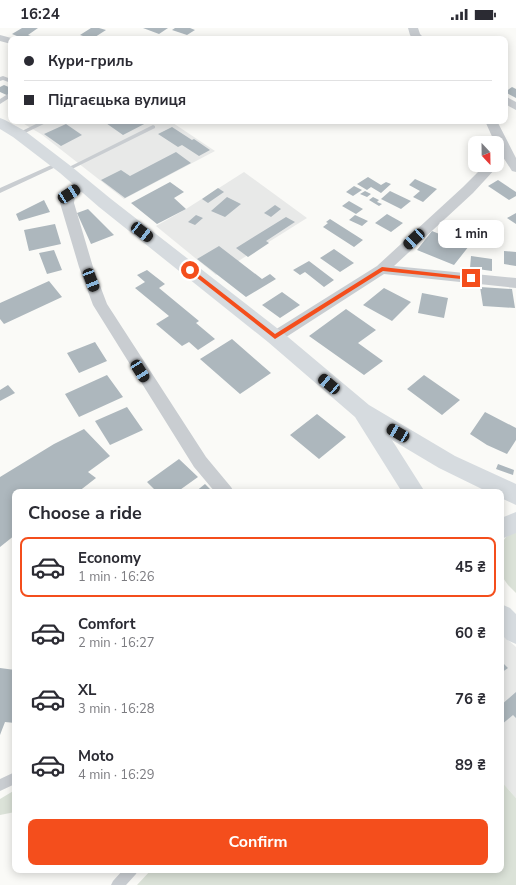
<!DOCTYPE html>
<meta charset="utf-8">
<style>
:root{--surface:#fff;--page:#f7f7f7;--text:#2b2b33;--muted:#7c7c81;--line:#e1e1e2;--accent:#f44e1c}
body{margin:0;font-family:"Nunito Sans",sans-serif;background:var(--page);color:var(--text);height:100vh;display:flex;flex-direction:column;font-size:15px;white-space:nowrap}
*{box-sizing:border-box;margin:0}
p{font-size:13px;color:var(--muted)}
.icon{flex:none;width:22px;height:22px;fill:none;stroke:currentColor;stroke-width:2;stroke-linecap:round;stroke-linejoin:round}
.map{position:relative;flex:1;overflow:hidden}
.details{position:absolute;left:12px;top:461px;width:492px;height:384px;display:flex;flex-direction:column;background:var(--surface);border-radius:8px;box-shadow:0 2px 10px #0003}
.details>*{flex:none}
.top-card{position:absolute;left:8px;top:8px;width:500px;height:88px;border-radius:8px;box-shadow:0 2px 10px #0003;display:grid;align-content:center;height:88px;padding:0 16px;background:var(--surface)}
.needle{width:26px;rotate:158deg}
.tools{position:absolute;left:468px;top:108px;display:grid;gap:8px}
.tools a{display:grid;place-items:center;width:36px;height:36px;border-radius:8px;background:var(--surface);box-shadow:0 2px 10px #0003;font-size:20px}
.end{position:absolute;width:18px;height:18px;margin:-9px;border:5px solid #f44e1c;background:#fff;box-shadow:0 0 0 2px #fff}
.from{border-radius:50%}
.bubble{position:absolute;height:28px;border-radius:8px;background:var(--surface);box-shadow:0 2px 10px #0003;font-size:13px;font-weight:700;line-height:28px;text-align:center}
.car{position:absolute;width:12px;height:24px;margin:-12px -6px;border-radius:5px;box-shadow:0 0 3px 1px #0007;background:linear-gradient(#222 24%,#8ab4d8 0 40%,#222 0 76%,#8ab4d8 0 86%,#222 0)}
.top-card b{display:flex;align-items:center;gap:14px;height:38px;font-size:15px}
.top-card b+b{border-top:1px solid var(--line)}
.top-card i{width:10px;height:10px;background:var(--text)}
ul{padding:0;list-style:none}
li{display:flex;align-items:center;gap:12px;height:60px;margin:0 8px 6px;padding:0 8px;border:2px solid transparent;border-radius:8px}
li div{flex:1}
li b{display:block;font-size:15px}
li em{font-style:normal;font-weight:700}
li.on{border-color:var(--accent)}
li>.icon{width:36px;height:36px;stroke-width:1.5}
h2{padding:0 16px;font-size:18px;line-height:48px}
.cta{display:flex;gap:8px;margin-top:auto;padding:8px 16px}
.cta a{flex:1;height:46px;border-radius:8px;background:var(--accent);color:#fff;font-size:16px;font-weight:700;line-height:46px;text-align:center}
.status{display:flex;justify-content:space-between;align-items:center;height:28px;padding:0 20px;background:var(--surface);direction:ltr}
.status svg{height:11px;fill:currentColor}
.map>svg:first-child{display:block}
</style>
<div class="status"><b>16:24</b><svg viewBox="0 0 49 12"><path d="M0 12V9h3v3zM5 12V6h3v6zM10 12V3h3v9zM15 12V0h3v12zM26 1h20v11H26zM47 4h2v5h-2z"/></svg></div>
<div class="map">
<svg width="516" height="857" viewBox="0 0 516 857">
<rect width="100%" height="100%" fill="#fafaf7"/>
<path fill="#e8e9e8" d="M19,93H170L215,123L124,171L41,106Z
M244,144L307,190L216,247L156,198L186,181Z
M501,606L516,619V770L501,753Z"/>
<path fill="#dbe2d8" d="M516,503V565L508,557L501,547V516L506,509Z
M501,753L516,770V857H137L151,842H501Z
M15,762V784L0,787V771Z"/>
<path fill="#adb7bd" d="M22,0H38L28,7L37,10L24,11L12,6Z
M91,0H99L106,2L92,11L80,7Z
M143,0H168L159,6Z
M175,0H190L195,2L187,7L172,2Z
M4,57L11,60V69L0,64V59Z
M512,59L516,61V70L505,64Z
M103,93H122L127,96L133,93H150L123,107Z
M66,96L82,107L61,118L44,106Z
M172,99L192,112L194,111L210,122L199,128L182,117L178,119L158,106Z
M176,124L191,135L125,170L101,152L121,142L130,148Z
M368,149L381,157L386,154L391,156L381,165L371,159L367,162L357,156Z
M415,151L437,161L423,174L413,169L420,163L409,157Z
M498,152L516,164V168L509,172L488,158Z
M170,154L184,164L174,170L186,181L157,196L131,175Z
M354,158L362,162L353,168L346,164Z
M218,160L224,164L208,175L202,171Z
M365,163L371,166L367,169L360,166Z
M390,163L411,173L401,181L381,171Z
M227,169L241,176L225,189L211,183Z
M373,169L379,172L377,174L382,176L379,178L369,172Z
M44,172L50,184L19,193L16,186Z
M349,173L363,181L356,186L342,178Z
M275,177L281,181L271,189L264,185Z
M88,181L114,207L91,216L77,185Z
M516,185V196L507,190Z
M387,186L403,195L391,204L375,195Z
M196,187L203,190L195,197L188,194Z
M355,187L368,193L362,198L349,192Z
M286,189L295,194L266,213L269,215L248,229L236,220Z
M330,191L363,212L354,219L323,199L328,195L326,194Z
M55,196L61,216L29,223L24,202Z
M432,203L469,218L454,237L417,222Z
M219,218L262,251L270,246L276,251L246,269L197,231Z
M334,221L354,235L340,244L320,230Z
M54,222L62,242L47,246L39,225Z
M504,223L516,224V238L504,236Z
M471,228L492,231V243L470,240Z
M309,233L334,252L324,259L305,244L300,247L293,242Z
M147,242L165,256L159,260L199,293L196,295L215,311L198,322L189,314L182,318L156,296L169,288L135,260L145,254L137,247Z
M49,253L62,269L4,296L0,291V275Z
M480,259L512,261L515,280L483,278Z
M384,260L411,274L392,293L363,277Z
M282,264L300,277L280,290L262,277Z
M422,265L448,270L444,290L418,285Z
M346,281L376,302L358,315L383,333L364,347L309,308Z
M232,311L271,345L240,366L200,331Z
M95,314L107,333L79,345L67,325Z
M107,347L123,369L79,389L65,366Z
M424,347L460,372L442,387L407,361Z
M8,357L15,365L0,373V362Z
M127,379L143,402L110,417L95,393Z
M485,384L516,400V412L507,426L487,417L470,406Z
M317,386L346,409L319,431L290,407Z
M84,401L110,428L88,444L96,450L78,464H15V507L0,519V449L54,416Z
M179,431L198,449L177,464H157L147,454Z
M498,436L514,442L513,447L496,441Z
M205,456L213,464H195Z
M501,633L508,640L501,645Z
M0,640L15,642V695L5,694L0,707Z
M516,664V690L513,687L501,697V677Z"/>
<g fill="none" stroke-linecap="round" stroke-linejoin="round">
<path fill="#c9cdd1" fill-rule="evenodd" d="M3,48L11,51V55L3,52L0,53V49Z
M11,64V69L0,76V71Z
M42,93H50L21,107L16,106Z
M153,97L155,98V100L68,143H64L63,142Z
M58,134L60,135V137L0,165V160Z
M15,744V756L0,763V751Z
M123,842H138L136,846L126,857H111L113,853Z"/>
<path fill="#c9cdd1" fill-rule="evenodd" d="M408,0H418L420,6L425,11H413L410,7Z
M0,7L15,11H11V16L0,13Z
M505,68L516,74V82L505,76Z
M485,93H497L516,130V144L512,143L499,123L497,115H495Z
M497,135L498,137L496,140L473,165L394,238L516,250V260L384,246L280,313L275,314L270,313L267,309L270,305L377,238L463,159L485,137H497Z
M84,153L89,154L90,157L75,168L74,175L93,239L107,276L206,429L231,459L234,464H215L194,439L93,277L79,239L60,175L64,163Z"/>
<path fill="#d6dbdf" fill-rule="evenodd" d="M0,90L5,92L25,103L72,139L111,171L282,304L369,377L455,428L516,456V477L501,470V464H488L439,440L392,412L425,464H402L355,389L268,314L99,179L60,145L13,109L0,101Z
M516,484V505L501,511V490Z
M501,576L510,580L516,586V616L507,612L501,606Z"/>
</g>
<path fill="#f44e1c" d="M382,239L471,249L474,250L471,252L383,243L275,311L187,242L192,241L275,306Z"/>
</svg>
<div class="tools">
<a><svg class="needle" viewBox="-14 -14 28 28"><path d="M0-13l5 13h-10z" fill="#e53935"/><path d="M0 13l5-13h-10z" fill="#7c7c81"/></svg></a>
</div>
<i class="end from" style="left:190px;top:242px"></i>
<i class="end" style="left:471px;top:250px"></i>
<div class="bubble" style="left:438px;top:192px;width:66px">1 min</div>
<i class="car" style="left:69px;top:166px;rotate:57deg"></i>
<i class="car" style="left:142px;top:204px;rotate:128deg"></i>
<i class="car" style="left:414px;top:211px;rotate:227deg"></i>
<i class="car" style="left:91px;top:252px;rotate:159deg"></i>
<i class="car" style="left:140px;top:343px;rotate:148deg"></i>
<i class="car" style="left:329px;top:356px;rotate:310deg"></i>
<i class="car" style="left:398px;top:405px;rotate:300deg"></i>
<div class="top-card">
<b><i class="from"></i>Кури-гриль</b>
<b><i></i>Підгаєцька вулиця</b>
</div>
<section class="details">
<h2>Choose a ride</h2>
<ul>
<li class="on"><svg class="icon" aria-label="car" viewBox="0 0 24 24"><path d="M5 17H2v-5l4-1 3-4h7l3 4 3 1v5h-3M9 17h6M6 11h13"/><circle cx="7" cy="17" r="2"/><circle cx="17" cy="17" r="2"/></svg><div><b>Economy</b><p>1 min · 16:26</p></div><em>45 ₴</em></li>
<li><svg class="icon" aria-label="car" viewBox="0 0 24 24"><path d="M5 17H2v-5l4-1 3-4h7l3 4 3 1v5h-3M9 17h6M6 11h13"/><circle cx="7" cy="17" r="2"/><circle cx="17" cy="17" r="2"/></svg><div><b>Comfort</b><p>2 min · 16:27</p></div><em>60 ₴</em></li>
<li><svg class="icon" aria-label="car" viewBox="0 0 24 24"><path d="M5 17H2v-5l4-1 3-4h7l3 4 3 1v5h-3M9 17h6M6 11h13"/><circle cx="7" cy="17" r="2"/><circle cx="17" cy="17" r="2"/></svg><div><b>XL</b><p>3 min · 16:28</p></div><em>76 ₴</em></li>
<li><svg class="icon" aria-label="car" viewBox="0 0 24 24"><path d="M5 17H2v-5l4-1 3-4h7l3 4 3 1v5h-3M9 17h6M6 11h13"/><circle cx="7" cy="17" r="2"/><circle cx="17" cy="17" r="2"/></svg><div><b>Moto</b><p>4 min · 16:29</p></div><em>89 ₴</em></li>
</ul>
<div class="cta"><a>Confirm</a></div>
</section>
</div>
